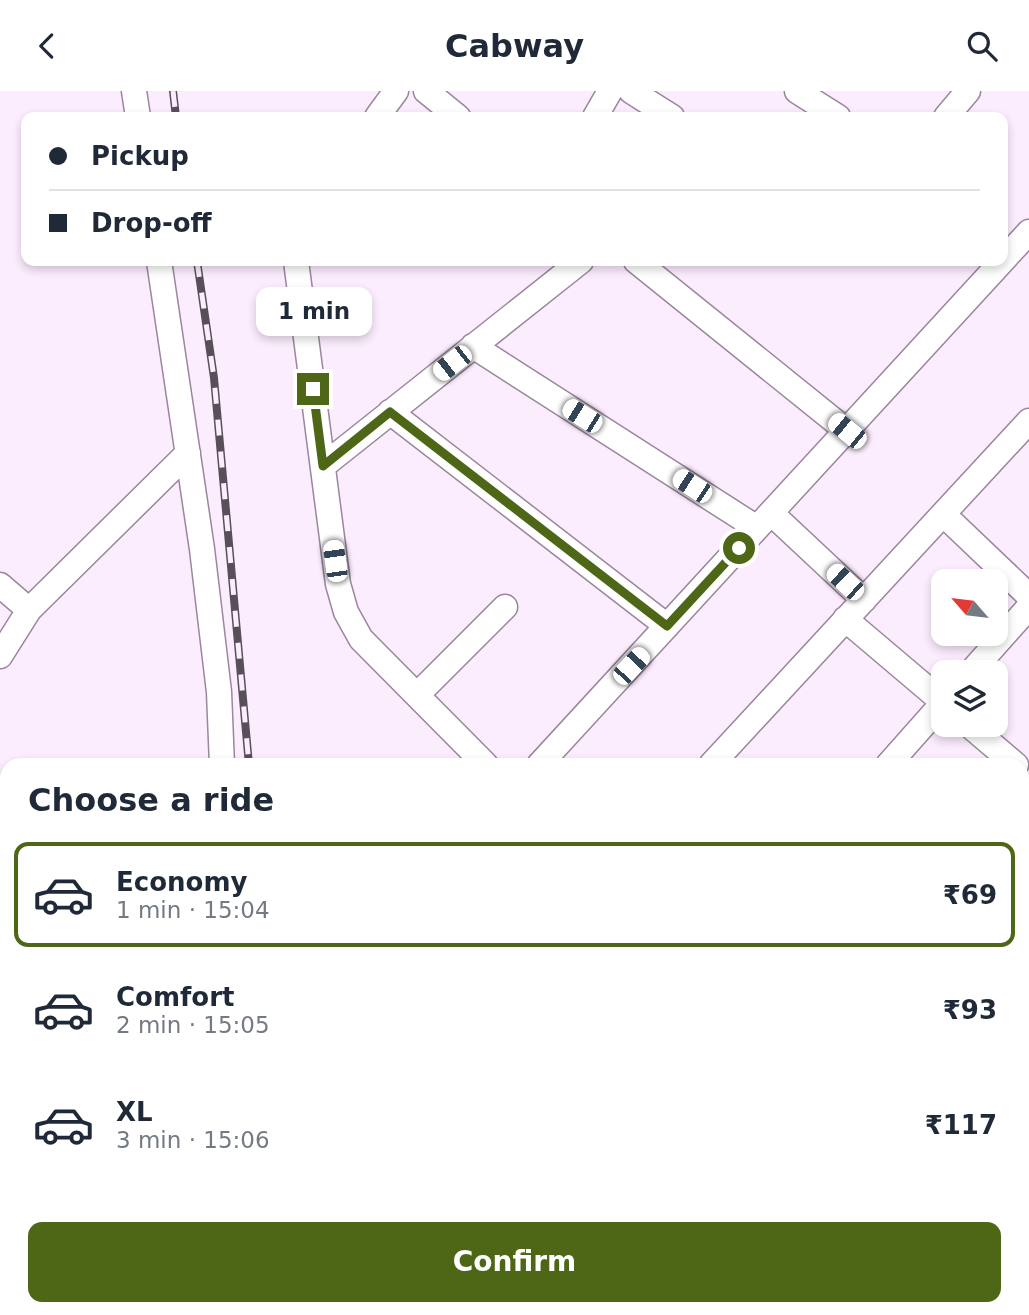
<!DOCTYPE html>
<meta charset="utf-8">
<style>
:root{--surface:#fff;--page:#f2f2f3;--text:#1f2937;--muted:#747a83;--line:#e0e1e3;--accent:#4e6717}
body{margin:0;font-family:"DejaVu Sans",sans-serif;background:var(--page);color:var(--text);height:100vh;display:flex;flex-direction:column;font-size:26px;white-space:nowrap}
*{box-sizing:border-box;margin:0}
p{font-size:23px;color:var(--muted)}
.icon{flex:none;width:38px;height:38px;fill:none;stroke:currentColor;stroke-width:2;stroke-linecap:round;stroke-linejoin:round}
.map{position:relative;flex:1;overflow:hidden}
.drawer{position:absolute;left:0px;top:667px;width:1029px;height:558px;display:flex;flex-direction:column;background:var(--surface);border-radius:21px 21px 0 0;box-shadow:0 4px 10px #0003}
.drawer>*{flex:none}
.guide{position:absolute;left:21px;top:21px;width:987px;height:154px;border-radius:14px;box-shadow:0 4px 10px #0003;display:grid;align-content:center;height:154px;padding:0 28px;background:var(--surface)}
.needle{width:46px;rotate:298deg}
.fabs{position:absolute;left:931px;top:478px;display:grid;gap:14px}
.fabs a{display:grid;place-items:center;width:77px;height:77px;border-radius:14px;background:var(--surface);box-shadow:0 4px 10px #0003;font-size:35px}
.end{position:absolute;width:32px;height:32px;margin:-16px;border:9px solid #4e6717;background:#fff;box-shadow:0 0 0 4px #fff}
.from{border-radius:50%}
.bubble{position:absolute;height:49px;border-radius:14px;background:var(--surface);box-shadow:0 4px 10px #0003;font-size:23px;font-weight:800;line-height:49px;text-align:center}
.car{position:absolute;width:21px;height:42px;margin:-21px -10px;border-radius:9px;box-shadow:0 0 5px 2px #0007;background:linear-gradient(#fff 24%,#345 0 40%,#fff 0 76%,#345 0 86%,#fff 0)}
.guide b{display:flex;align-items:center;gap:24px;height:66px;font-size:26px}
.guide b+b{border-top:2px solid var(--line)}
.guide i{width:18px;height:18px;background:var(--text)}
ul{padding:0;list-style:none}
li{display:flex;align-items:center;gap:21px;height:105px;margin:0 14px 10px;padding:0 14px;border:4px solid transparent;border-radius:14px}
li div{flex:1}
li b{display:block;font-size:26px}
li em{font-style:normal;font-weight:800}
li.active{border-color:var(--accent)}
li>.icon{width:63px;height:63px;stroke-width:1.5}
h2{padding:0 28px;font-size:32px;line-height:84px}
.action{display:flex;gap:14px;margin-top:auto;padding:14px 28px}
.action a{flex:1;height:80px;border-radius:14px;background:var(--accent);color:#fff;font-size:28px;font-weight:800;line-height:80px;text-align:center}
header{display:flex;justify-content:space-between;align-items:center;height:91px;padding:0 28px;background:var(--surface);font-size:32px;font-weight:800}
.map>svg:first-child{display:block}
</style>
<header><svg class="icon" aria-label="back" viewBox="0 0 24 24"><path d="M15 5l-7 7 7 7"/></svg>Cabway<svg class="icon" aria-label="search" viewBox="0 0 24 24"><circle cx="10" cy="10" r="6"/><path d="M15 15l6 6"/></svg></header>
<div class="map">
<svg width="1029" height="1224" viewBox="0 0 1029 1224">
<rect width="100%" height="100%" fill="#fbedfd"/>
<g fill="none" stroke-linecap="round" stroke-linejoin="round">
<defs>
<path id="minor" d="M134,0L138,26
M426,0L458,26
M631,0L672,26
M797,0L838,26
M377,26L396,0
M595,26L610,0
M946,26L968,0
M159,170L202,458L219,601L222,674
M296,170L338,493L346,521L361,548L486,674
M636,170L847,340
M473,255L757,437
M390,321L667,535
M323,375L581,170
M771,422L864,509
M943,423L1029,505
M0,494L29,519
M845,528L943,611
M0,565L29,519L188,362
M971,581L1029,516
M417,604L505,516
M969,634L1016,674
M539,674L1029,141
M711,674L1029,330
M888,674L943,612
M1022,830L1029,822
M1022,873L1029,865
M1022,1018L1029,1025
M0,1033L7,1024
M0,1057L7,1062
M1022,1132L1029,1125
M1022,1213L1029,1220
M397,1218L402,1224
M621,1218L627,1224
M819,1218L825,1224
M183,1224L184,1218
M851,1224L856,1218"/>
</defs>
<use href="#minor" stroke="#9b859f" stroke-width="27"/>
<use href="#minor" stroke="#fff" stroke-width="24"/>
<defs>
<path id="rail" d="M173,0L176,26
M197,170L214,287L249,674
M231,1224L233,1218"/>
</defs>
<use href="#rail" stroke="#594f5a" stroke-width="8"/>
<use href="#rail" stroke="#fbedfd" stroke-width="5" stroke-dasharray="16" stroke-linecap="butt"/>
</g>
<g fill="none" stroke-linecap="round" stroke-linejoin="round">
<path stroke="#4e6717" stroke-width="9" d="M313,298L323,375L390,321L667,535L739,457"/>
</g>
</svg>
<div class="fabs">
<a><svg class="needle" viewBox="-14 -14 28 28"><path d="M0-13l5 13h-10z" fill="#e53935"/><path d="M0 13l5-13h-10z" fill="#747a83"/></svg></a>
<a><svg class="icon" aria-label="layers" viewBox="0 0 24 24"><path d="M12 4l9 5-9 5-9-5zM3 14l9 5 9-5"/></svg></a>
</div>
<i class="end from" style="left:739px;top:457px"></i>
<i class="end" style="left:313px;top:298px"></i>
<div class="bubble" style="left:256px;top:196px;width:116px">1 min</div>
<i class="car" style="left:452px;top:272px;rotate:232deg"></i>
<i class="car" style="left:582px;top:325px;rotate:302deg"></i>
<i class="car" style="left:847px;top:340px;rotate:309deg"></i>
<i class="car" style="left:692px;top:395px;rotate:303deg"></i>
<i class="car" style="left:335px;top:470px;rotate:352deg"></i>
<i class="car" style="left:845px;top:491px;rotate:313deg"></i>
<i class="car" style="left:631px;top:575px;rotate:43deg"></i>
<div class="guide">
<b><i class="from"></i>Pickup</b>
<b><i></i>Drop-off</b>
</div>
<section class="drawer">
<h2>Choose a ride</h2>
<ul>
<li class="active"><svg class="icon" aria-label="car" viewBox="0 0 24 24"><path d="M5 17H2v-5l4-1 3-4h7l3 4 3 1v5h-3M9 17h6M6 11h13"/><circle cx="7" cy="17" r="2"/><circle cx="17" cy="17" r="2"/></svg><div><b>Economy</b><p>1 min · 15:04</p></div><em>₹69</em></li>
<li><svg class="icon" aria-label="car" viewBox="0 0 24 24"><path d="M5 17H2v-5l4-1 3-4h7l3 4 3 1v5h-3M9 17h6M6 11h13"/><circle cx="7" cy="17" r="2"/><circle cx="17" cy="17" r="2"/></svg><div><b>Comfort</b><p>2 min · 15:05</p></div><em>₹93</em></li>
<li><svg class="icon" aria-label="car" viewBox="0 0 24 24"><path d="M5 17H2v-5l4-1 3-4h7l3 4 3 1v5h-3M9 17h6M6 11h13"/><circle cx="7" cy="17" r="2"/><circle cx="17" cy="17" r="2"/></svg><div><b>XL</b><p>3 min · 15:06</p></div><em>₹117</em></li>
</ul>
<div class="action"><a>Confirm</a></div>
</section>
</div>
